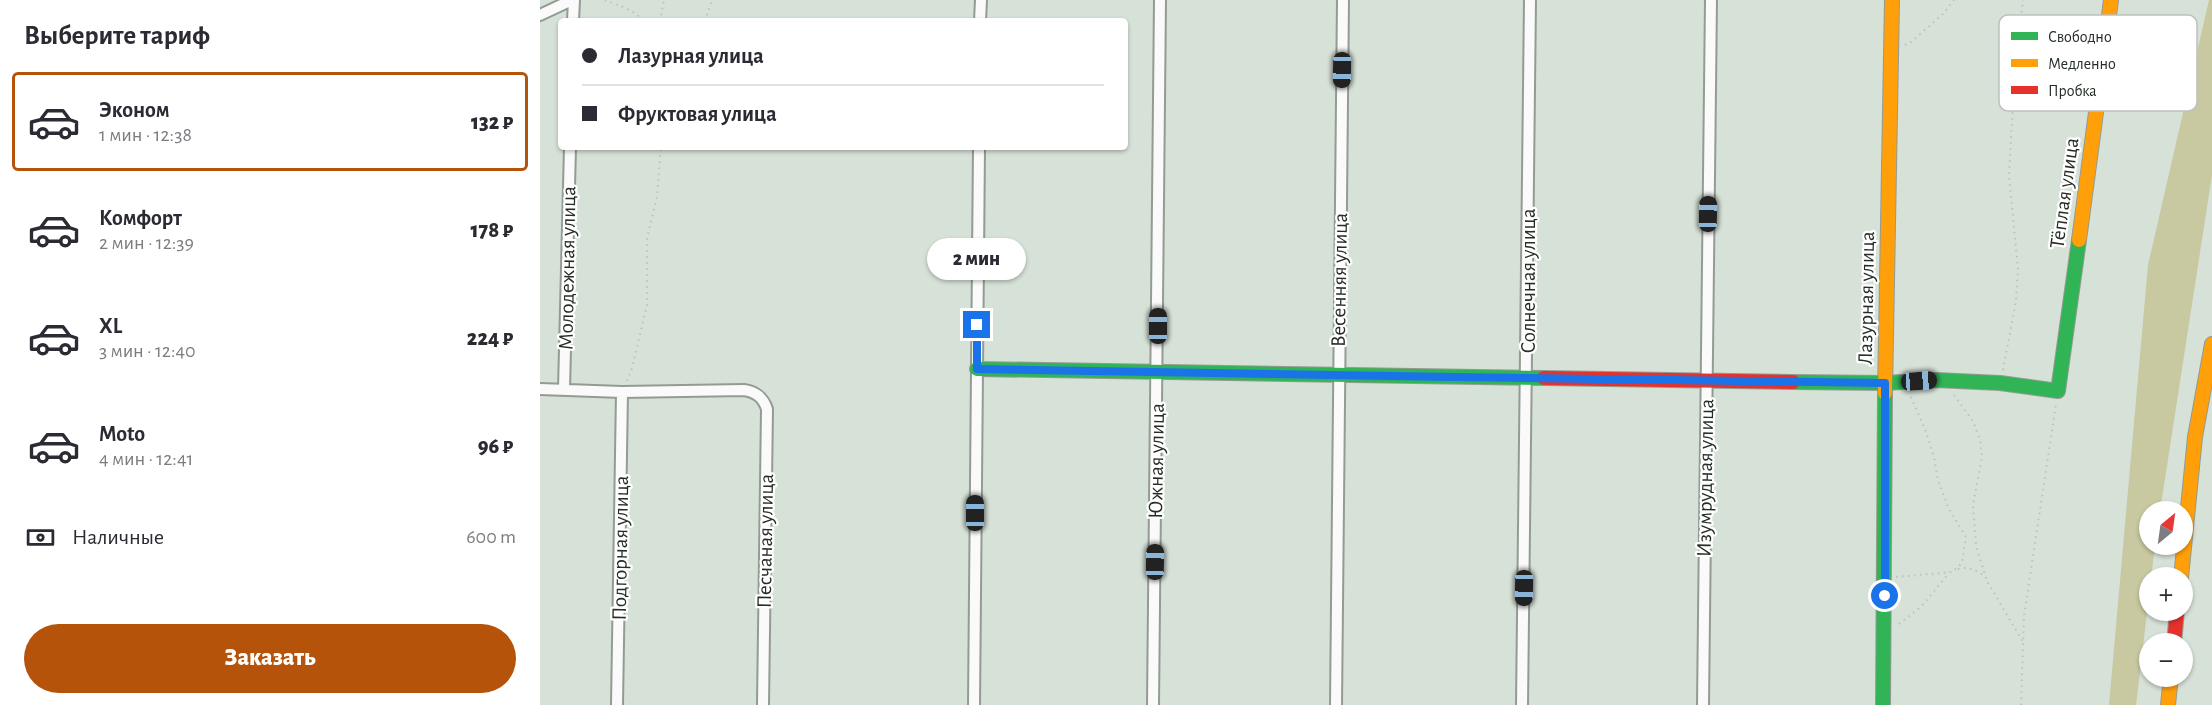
<!DOCTYPE html>
<html lang="ru">
<meta charset="utf-8">
<style>
:root{--surface:#fff;--page:#f7f7f7;--text:#2b2b33;--muted:#7c7c81;--line:#e1e1e2;--accent:#b45309}
body{margin:0;font-family:"Alegreya Sans",sans-serif;background:var(--page);color:var(--text);height:100vh;display:flex;flex-direction:column;font-size:22px;white-space:nowrap}
*{box-sizing:border-box;margin:0}
p{font-size:20px;color:var(--muted)}
.icon{flex:none;width:33px;height:33px;fill:none;stroke:currentColor;stroke-width:2;stroke-linecap:round;stroke-linejoin:round}
.map{position:relative;flex:1;overflow:hidden}
.drawer{display:flex;flex-direction:column;background:var(--surface);width:540px}
.drawer>*{flex:none}
.guide{position:absolute;left:18px;top:18px;width:570px;height:132px;border-radius:6px;box-shadow:0 2px 4px #0004;display:grid;align-content:center;height:132px;padding:0 24px;background:var(--surface)}
.needle{width:39px;rotate:29deg}
.tools{position:absolute;left:1599px;top:501px;display:grid;gap:12px}
.tools a{display:grid;place-items:center;width:54px;height:54px;border-radius:50%;background:var(--surface);box-shadow:0 2px 4px #0004;font-size:30px}
.end{position:absolute;width:27px;height:27px;margin:-14px;border:8px solid #1a73e8;background:#fff;box-shadow:0 0 0 3px #fff}
.from{border-radius:50%}
.bubble{position:absolute;height:42px;border-radius:21px;background:var(--surface);box-shadow:0 2px 4px #0004;font-size:20px;font-weight:800;line-height:42px;text-align:center}
.car{position:absolute;width:18px;height:36px;margin:-18px -9px;border-radius:8px;box-shadow:0 0 4px 2px #0007;background:linear-gradient(#222 24%,#8ab4d8 0 40%,#222 0 76%,#8ab4d8 0 86%,#222 0)}
.guide b{display:flex;align-items:center;gap:21px;height:57px;font-size:22px}
.guide b+b{border-top:2px solid var(--line)}
.guide i{width:15px;height:15px;background:var(--text)}
ul{padding:0;list-style:none}
li{display:flex;align-items:center;gap:18px;height:99px;margin:0 12px 9px;padding:0 12px;border:3px solid transparent;border-radius:6px}
li div{flex:1}
li b{display:block;font-size:22px}
li em{font-style:normal;font-weight:800}
li.active{border-color:var(--accent)}
li>.icon{width:54px;height:54px;stroke-width:1.5}
h2{padding:0 24px;font-size:27px;line-height:72px}
.pay{display:flex;align-items:center;gap:15px;height:66px;padding:0 24px;font-size:22px}
.pay p{margin-inline-start:auto}
.action{display:flex;gap:12px;margin-top:auto;padding:12px 24px}
.action a{flex:1;height:69px;border-radius:36px;background:var(--accent);color:#fff;font-size:24px;font-weight:800;line-height:69px;text-align:center}
main{display:flex;flex:1;min-height:0}
.map>svg:first-child{display:block}
</style>
<main>
<section class="drawer">
<h2>Выберите тариф</h2>
<ul>
<li class="active"><svg class="icon" aria-label="car" viewBox="0 0 24 24"><path d="M5 17H2v-5l4-1 3-4h7l3 4 3 1v5h-3M9 17h6M6 11h13"/><circle cx="7" cy="17" r="2"/><circle cx="17" cy="17" r="2"/></svg><div><b>Эконом</b><p>1 мин · 12:38</p></div><em>132 ₽</em></li>
<li><svg class="icon" aria-label="car" viewBox="0 0 24 24"><path d="M5 17H2v-5l4-1 3-4h7l3 4 3 1v5h-3M9 17h6M6 11h13"/><circle cx="7" cy="17" r="2"/><circle cx="17" cy="17" r="2"/></svg><div><b>Комфорт</b><p>2 мин · 12:39</p></div><em>178 ₽</em></li>
<li><svg class="icon" aria-label="car" viewBox="0 0 24 24"><path d="M5 17H2v-5l4-1 3-4h7l3 4 3 1v5h-3M9 17h6M6 11h13"/><circle cx="7" cy="17" r="2"/><circle cx="17" cy="17" r="2"/></svg><div><b>XL</b><p>3 мин · 12:40</p></div><em>224 ₽</em></li>
<li><svg class="icon" aria-label="car" viewBox="0 0 24 24"><path d="M5 17H2v-5l4-1 3-4h7l3 4 3 1v5h-3M9 17h6M6 11h13"/><circle cx="7" cy="17" r="2"/><circle cx="17" cy="17" r="2"/></svg><div><b>Moto</b><p>4 мин · 12:41</p></div><em>96 ₽</em></li>
</ul>
<div class="pay"><svg class="icon" aria-label="cash" viewBox="0 0 24 24"><path d="M3 7h18v10H3z"/><circle cx="12" cy="12" r="2"/></svg>Наличные<p>600 m</p></div>
<div class="action"><a>Заказать</a></div>
</section>
<div class="map">
<svg width="1672" height="705" viewBox="0 0 1672 705">
<rect width="100%" height="100%" fill="#d6e1d7"/>
<path fill="#c8c8a1" d="M1669,0H1672V175L1620,511L1610,512V544L1615,545L1596,705H1569L1608,265Z"/>
<g fill="none" stroke-linecap="round" stroke-linejoin="round">
<defs>
<path id="street" d="M0,15L32,0
M33,21L34,0
M440,21L441,0
M0,389L82,392L204,390C216,392 223,397 227,409L223,705
M24,389L30,147
M77,705L82,392
M434,705L439,147
M613,705L620,0
M796,705L803,0
M982,705L990,0
M1163,705L1171,0"/>
<path id="fast" d="M437,369L1004,378
M1253,382L1345,383L1396,380L1460,383L1518,391L1539,240
M1343,705L1345,393"/>
<path id="slow" d="M1539,240L1571,0
M1345,393L1352,0
M1641,578L1655,437L1672,344
M1628,705L1631,676"/>
<path id="jam" d="M1004,378L1253,382
M1634,644L1637,610"/>
</defs>
<use href="#street" stroke="#939b94" stroke-width="14"/>
<use href="#fast" stroke="#939b94" stroke-width="16"/>
<use href="#slow" stroke="#939b94" stroke-width="16"/>
<use href="#jam" stroke="#939b94" stroke-width="16"/>
<path stroke="#bec1be" stroke-width="2" stroke-dasharray="1.5 4.5" stroke-linecap="butt" d="M65,0C77,5 95,10 103,21
M120,21L124,0
M165,21L172,0
M1365,45L1370,43L1403,14L1414,0
M1474,94L1522,60H1542L1550,58
M1463,370L1476,301L1478,269L1469,175L1475,68L1483,0
M87,381L92,368L107,305V238L117,197L121,147
M1414,395L1433,421L1440,440L1442,457L1433,505L1436,546L1447,581L1483,642
M1418,569C1427,566 1436,570 1443,575
M1356,577L1412,572L1422,563L1426,537L1409,509L1398,480L1394,457L1385,429L1370,395
M1359,624L1382,606L1409,573
M1481,705L1484,616L1516,404"/>
<use href="#street" stroke="#f9faf9" stroke-width="10"/>
<use href="#fast" stroke="#30b455" stroke-width="14"/>
<use href="#slow" stroke="#ff9f0a" stroke-width="14"/>
<use href="#jam" stroke="#e5322d" stroke-width="14"/>
</g>
<g fill="none" stroke-linecap="round" stroke-linejoin="round">
<path stroke="#1a73e8" stroke-width="8" d="M437,325V369C740,375 1042,379 1345,383V596"/>
</g>
<g text-anchor="middle" stroke-width="4.5" stroke-linejoin="round" paint-order="stroke">
<g font-size="21" fill="#262d26" stroke="#fff">
<text transform="translate(1524 193) rotate(-82)" y="7">Тёплая улица</text>
<text transform="translate(27 268) rotate(-89)" y="7">Молодежная улица</text>
<text transform="translate(799 280) rotate(-89)" y="7">Весенняя улица</text>
<text transform="translate(988 281) rotate(-90)" y="7">Солнечная улица</text>
<text transform="translate(1326 298) rotate(-89)" y="7">Лазурная улица</text>
<text transform="translate(616 461) rotate(-89)" y="7">Южная улица</text>
<text transform="translate(1165 478) rotate(-89)" y="7">Изумрудная улица</text>
<text transform="translate(225 541) rotate(-89)" y="7">Песчаная улица</text>
<text transform="translate(80 548) rotate(-89)" y="7">Подгорная улица</text>
</g>
</g>
<rect x="1459" y="15" width="198" height="96" rx="9" fill="#fff" stroke="#bec0be" stroke-width="1.5"/>
<rect x="1471" y="32" width="27" height="8" fill="#30b455"/>
<rect x="1471" y="59" width="27" height="8" fill="#ff9f0a"/>
<rect x="1471" y="86" width="27" height="8" fill="#e5322d"/>
<g font-size="16" fill="#262d26">
<text x="1508" y="42">Свободно</text>
<text x="1508" y="69">Медленно</text>
<text x="1508" y="96">Пробка</text>
</g>
</svg>
<div class="tools">
<a><svg class="needle" viewBox="-14 -14 28 28"><path d="M0-13l5 13h-10z" fill="#e53935"/><path d="M0 13l5-13h-10z" fill="#7c7c81"/></svg></a>
<a>+</a>
<a>−</a>
</div>
<i class="end from" style="left:1345px;top:596px"></i>
<i class="end" style="left:437px;top:325px"></i>
<div class="bubble" style="left:387px;top:238px;width:99px">2 мин</div>
<i class="car" style="left:802px;top:70px;rotate:181deg"></i>
<i class="car" style="left:1168px;top:214px;rotate:1deg"></i>
<i class="car" style="left:618px;top:326px;rotate:0deg"></i>
<i class="car" style="left:1379px;top:381px;rotate:86deg"></i>
<i class="car" style="left:435px;top:513px;rotate:0deg"></i>
<i class="car" style="left:615px;top:562px;rotate:1deg"></i>
<i class="car" style="left:984px;top:588px;rotate:181deg"></i>
<div class="guide">
<b><i class="from"></i>Лазурная улица</b>
<b><i></i>Фруктовая улица</b>
</div>
</div>
</main>
